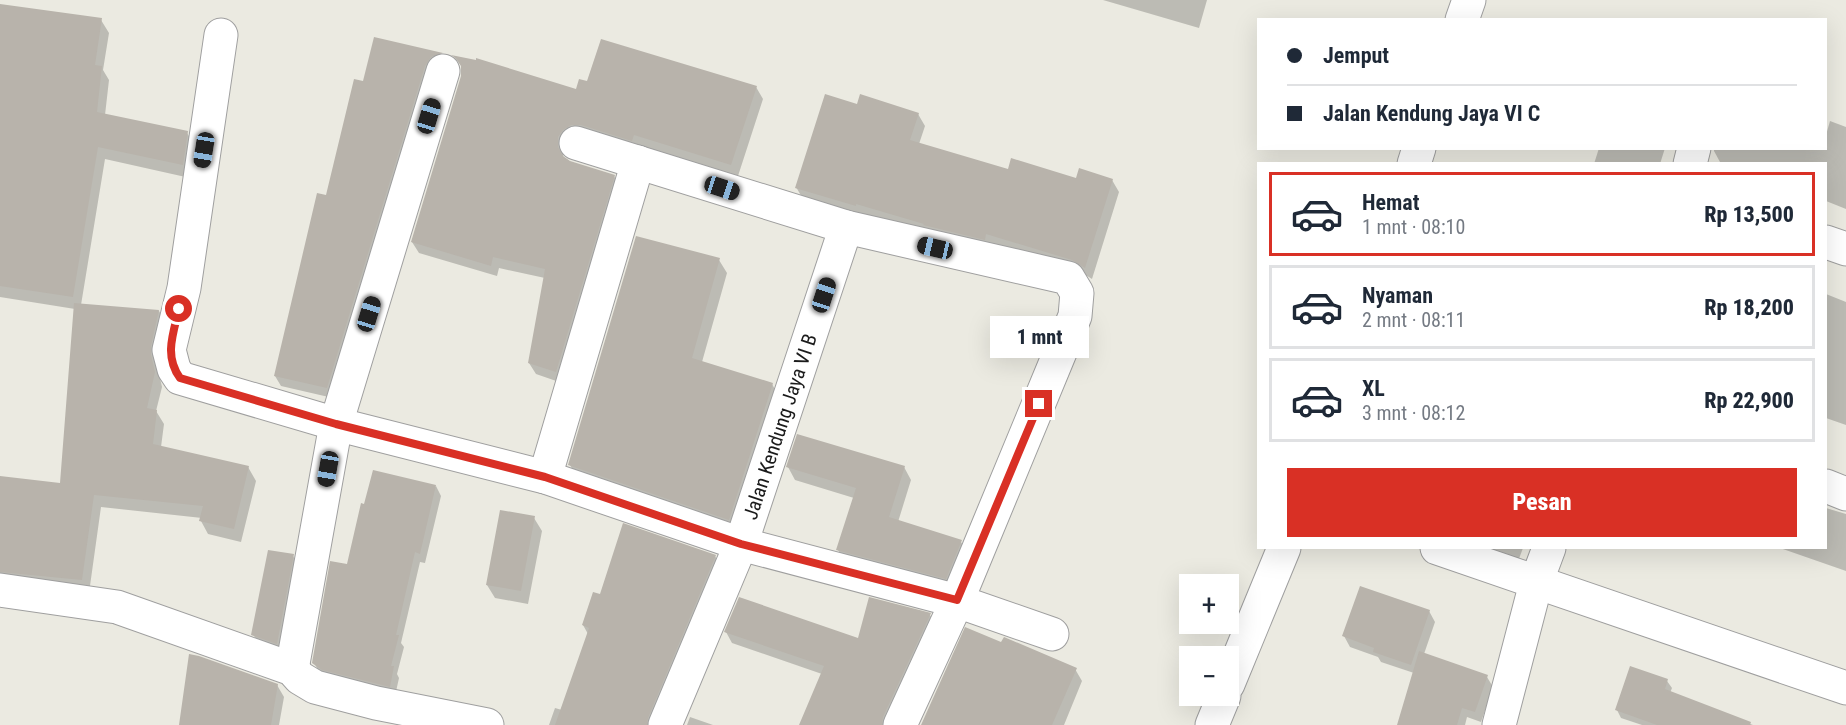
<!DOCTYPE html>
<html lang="id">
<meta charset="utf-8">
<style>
:root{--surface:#fff;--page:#f2f2f3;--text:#1f2937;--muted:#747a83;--line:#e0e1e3;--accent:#d93025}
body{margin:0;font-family:"Roboto Condensed",sans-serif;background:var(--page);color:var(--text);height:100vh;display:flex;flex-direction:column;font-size:22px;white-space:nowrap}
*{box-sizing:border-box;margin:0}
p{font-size:20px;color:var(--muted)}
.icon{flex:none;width:33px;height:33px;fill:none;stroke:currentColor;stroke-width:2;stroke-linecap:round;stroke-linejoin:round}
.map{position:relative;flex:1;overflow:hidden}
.details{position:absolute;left:1257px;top:162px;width:570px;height:387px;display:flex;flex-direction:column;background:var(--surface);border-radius:0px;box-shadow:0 6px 24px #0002}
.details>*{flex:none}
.hud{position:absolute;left:1257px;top:18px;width:570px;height:132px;border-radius:0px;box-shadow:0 6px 24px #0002;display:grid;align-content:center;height:132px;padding:0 30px;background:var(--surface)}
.tools{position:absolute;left:1179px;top:574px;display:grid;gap:12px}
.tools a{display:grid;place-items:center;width:60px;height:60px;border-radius:0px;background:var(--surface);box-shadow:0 6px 24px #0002;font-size:30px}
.end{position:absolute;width:27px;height:27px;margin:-14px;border:8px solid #d93025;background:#fff;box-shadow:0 0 0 3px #fff}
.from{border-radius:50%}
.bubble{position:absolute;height:42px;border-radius:0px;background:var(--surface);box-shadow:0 6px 24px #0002;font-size:20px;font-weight:800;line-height:42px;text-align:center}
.car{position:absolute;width:18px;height:36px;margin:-18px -9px;border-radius:8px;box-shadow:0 0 4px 2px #0007;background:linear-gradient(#222 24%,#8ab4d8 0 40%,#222 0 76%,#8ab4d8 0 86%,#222 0)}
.hud b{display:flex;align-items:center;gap:21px;height:57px;font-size:22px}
.hud b+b{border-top:2px solid var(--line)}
.hud i{width:15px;height:15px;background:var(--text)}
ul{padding:10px 0 0;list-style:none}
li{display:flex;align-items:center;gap:18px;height:84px;margin:0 12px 9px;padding:0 18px;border:3px solid var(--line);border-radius:0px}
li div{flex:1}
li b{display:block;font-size:22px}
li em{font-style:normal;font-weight:800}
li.current{border-color:var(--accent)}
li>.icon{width:54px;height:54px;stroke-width:1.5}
.action{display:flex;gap:12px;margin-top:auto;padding:12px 30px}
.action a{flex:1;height:69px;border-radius:0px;background:var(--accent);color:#fff;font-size:24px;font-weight:800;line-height:69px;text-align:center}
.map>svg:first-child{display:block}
</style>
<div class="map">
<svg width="1846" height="725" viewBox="0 0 1846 725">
<rect width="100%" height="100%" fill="#ebeae1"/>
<path fill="#0003" d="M1103,0H1207L1199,28Z
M0,5L101,20L109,33L103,70L109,80L105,115L187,133L195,146L190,178L105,159L81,305L159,311L166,324L158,369L162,387L156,411L164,424L161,447L248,467L256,481L241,542L208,534L201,521L202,518L101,507L89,593L0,586V477L61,485L75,309L0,297Z
M375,39L442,54L448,63L333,398L281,386L275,376L328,197L364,83Z
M454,57L577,91L588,83L756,87L763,99L738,176L640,146L638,151L564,149L563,158L570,162L614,176L620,187L562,383L536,374L529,363L545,278L499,268L497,276L419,253L412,242L462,77L463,68Z
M858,106L918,114L925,126L919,144L1009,171L1077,180H1112L1119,192L1092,279L1081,272L991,251L803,199L796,187Z
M1830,121L1846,127V209L1826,201V164H1724L1720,162L1714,151V148H1826V135Z
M1599,148H1665L1660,164H1594Z
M719,260L727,273L702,362L772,384L779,397L736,532L577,478L570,465Z
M1826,294L1846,302V425L1826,418Z
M788,467H904L911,480L898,522L961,542L968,555L953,591L846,563L838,550L854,498L795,480Z
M436,486L441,496L425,563L420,562L401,643L404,647L397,674L399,678L395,696L320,673L314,663L348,566Z
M1826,508L1846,514V571L1780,548H1826Z
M534,518L542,531L528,604L495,598L487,585Z
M1473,548H1523L1517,564Z
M293,556L300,569L285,656L261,648L253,634Z
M715,556L721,567L655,725H549L555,708L562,710L588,634L583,625L601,596Z
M1429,611L1435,622L1424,654L1487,677L1493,687L1481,722L1467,717L1465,725H1398L1414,673L1381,662L1378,657L1350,647L1344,636Z
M930,615L936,626L890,725H800L822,674L732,643L726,632L859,639Z
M1075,669L1082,681L1064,725H949Z
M1667,681L1672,688L1670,693L1753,725H1642L1621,718L1617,710Z
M277,685L284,697L279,725H180Z
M690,717L713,725H687Z"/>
<path fill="#b8b3ab" d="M0,4L102,18L95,65L102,66L97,112L188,131L183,165L98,147L73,297L0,286Z
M374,37L443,53L431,57L425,66L327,388L274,376L317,193L326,195L354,79L363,81Z
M601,39L757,86L731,165L634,135L632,141L581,125H571L563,130L558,137V147L563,156L570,161L615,175L556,372L528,363L545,269L493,257L491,266L411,242L461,76V66L457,59L451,55L476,60V58L576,89L579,79L587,81Z
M825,94L857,104L860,94L919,113L910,140L1008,169L1011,158L1076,178L1079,168L1113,179L1085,268L1072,260L986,234L985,240L923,225L924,224L856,204V206L795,188Z
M636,236L720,258L692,358L773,383L729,520L568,465Z
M74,303L159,310L151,346V355L155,372L147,408L157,410L153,444L249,466L234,529L199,521L203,506L94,495L82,580L0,572V476L60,483Z
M797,434L905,466L889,517L962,540L946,579L836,550L856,488L786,467Z
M373,470L436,485L420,554L415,552L396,635H399L391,666H394L390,687L322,670L312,663L330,561L347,564L361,503L364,504Z
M500,510L535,516L521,591L486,585Z
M623,523L716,555L648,718L647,725H555L589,628L582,625L593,592L600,594Z
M268,550L294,554L277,644L251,635Z
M1360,586L1430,610L1411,665L1373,652L1374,648L1342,636Z
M739,597L858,638L869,597L931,613L883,717L882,725H799L824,666L724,632Z
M965,627L1001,642L1004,637L1077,668L1052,725H921Z
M1419,651L1488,675L1475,712L1462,708L1457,725H1397Z
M189,654L199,656L278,684L271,725H179Z
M1630,666L1668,679L1665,689L1751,722L1750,725H1657L1615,710Z"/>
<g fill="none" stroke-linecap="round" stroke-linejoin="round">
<defs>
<g id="minor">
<path d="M1462,20L1469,0"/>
<path d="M221,35L184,288L169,350L174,369L180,378L336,424L545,477L741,544L957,601L1052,634"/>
<path d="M576,143L846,227L1068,278L1077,293L1075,316L957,601L900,725"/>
<path d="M1414,164L1419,148"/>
<path d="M1690,164L1694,148"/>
<path d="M1826,242L1846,249"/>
<path d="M545,477L638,162"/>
<path d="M1826,486L1846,494"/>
<path d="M1437,548L1846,688"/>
<path d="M0,590L117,607L292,669L300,678L315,687L376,703L487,725"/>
<path d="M292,669L336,424L443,71"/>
<path d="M1228,684L1284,548"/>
<path id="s1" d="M665,725L741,544L846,227"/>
<path d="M1212,725L1224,696"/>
<path d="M1499,725L1536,583L1549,548"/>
</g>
</defs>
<use href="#minor" stroke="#9f9f9f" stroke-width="35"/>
<use href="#minor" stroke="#fff" stroke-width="33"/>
</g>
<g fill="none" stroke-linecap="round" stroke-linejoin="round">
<path stroke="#d93025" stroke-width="8" d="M179,309C173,334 164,356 180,378L336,424L545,477L741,544L957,600L1039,404"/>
</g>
<g text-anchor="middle" stroke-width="4.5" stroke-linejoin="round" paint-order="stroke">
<g font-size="20" fill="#1b1b1b" stroke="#fff">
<text dy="7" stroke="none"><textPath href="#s1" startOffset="320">Jalan Kendung Jaya VI B</textPath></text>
</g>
</g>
</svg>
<div class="tools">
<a>+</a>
<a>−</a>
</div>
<i class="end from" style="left:179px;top:309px"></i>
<i class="end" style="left:1039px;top:404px"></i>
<div class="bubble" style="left:990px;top:316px;width:99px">1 mnt</div>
<i class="car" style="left:429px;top:116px;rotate:17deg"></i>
<i class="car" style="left:204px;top:150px;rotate:189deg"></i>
<i class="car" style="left:722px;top:188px;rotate:108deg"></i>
<i class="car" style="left:935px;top:248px;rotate:283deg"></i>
<i class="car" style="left:824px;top:295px;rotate:18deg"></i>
<i class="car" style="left:369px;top:314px;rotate:17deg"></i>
<i class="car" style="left:328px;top:469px;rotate:190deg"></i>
<div class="hud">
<b><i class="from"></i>Jemput</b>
<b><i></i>Jalan Kendung Jaya VI C</b>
</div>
<section class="details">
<ul>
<li class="current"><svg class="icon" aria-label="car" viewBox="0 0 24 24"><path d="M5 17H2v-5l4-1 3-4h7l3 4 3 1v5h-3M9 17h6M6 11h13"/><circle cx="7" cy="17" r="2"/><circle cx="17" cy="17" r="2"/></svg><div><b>Hemat</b><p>1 mnt · 08:10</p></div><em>Rp 13,500</em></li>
<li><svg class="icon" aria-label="car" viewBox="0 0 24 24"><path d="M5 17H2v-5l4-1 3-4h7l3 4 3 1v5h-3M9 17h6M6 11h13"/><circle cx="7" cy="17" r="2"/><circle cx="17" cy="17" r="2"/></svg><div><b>Nyaman</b><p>2 mnt · 08:11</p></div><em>Rp 18,200</em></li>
<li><svg class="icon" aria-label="car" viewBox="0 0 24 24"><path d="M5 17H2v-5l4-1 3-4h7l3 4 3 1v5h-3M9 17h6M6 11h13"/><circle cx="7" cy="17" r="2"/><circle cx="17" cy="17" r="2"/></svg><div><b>XL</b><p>3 mnt · 08:12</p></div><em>Rp 22,900</em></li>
</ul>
<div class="action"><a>Pesan</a></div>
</section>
</div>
